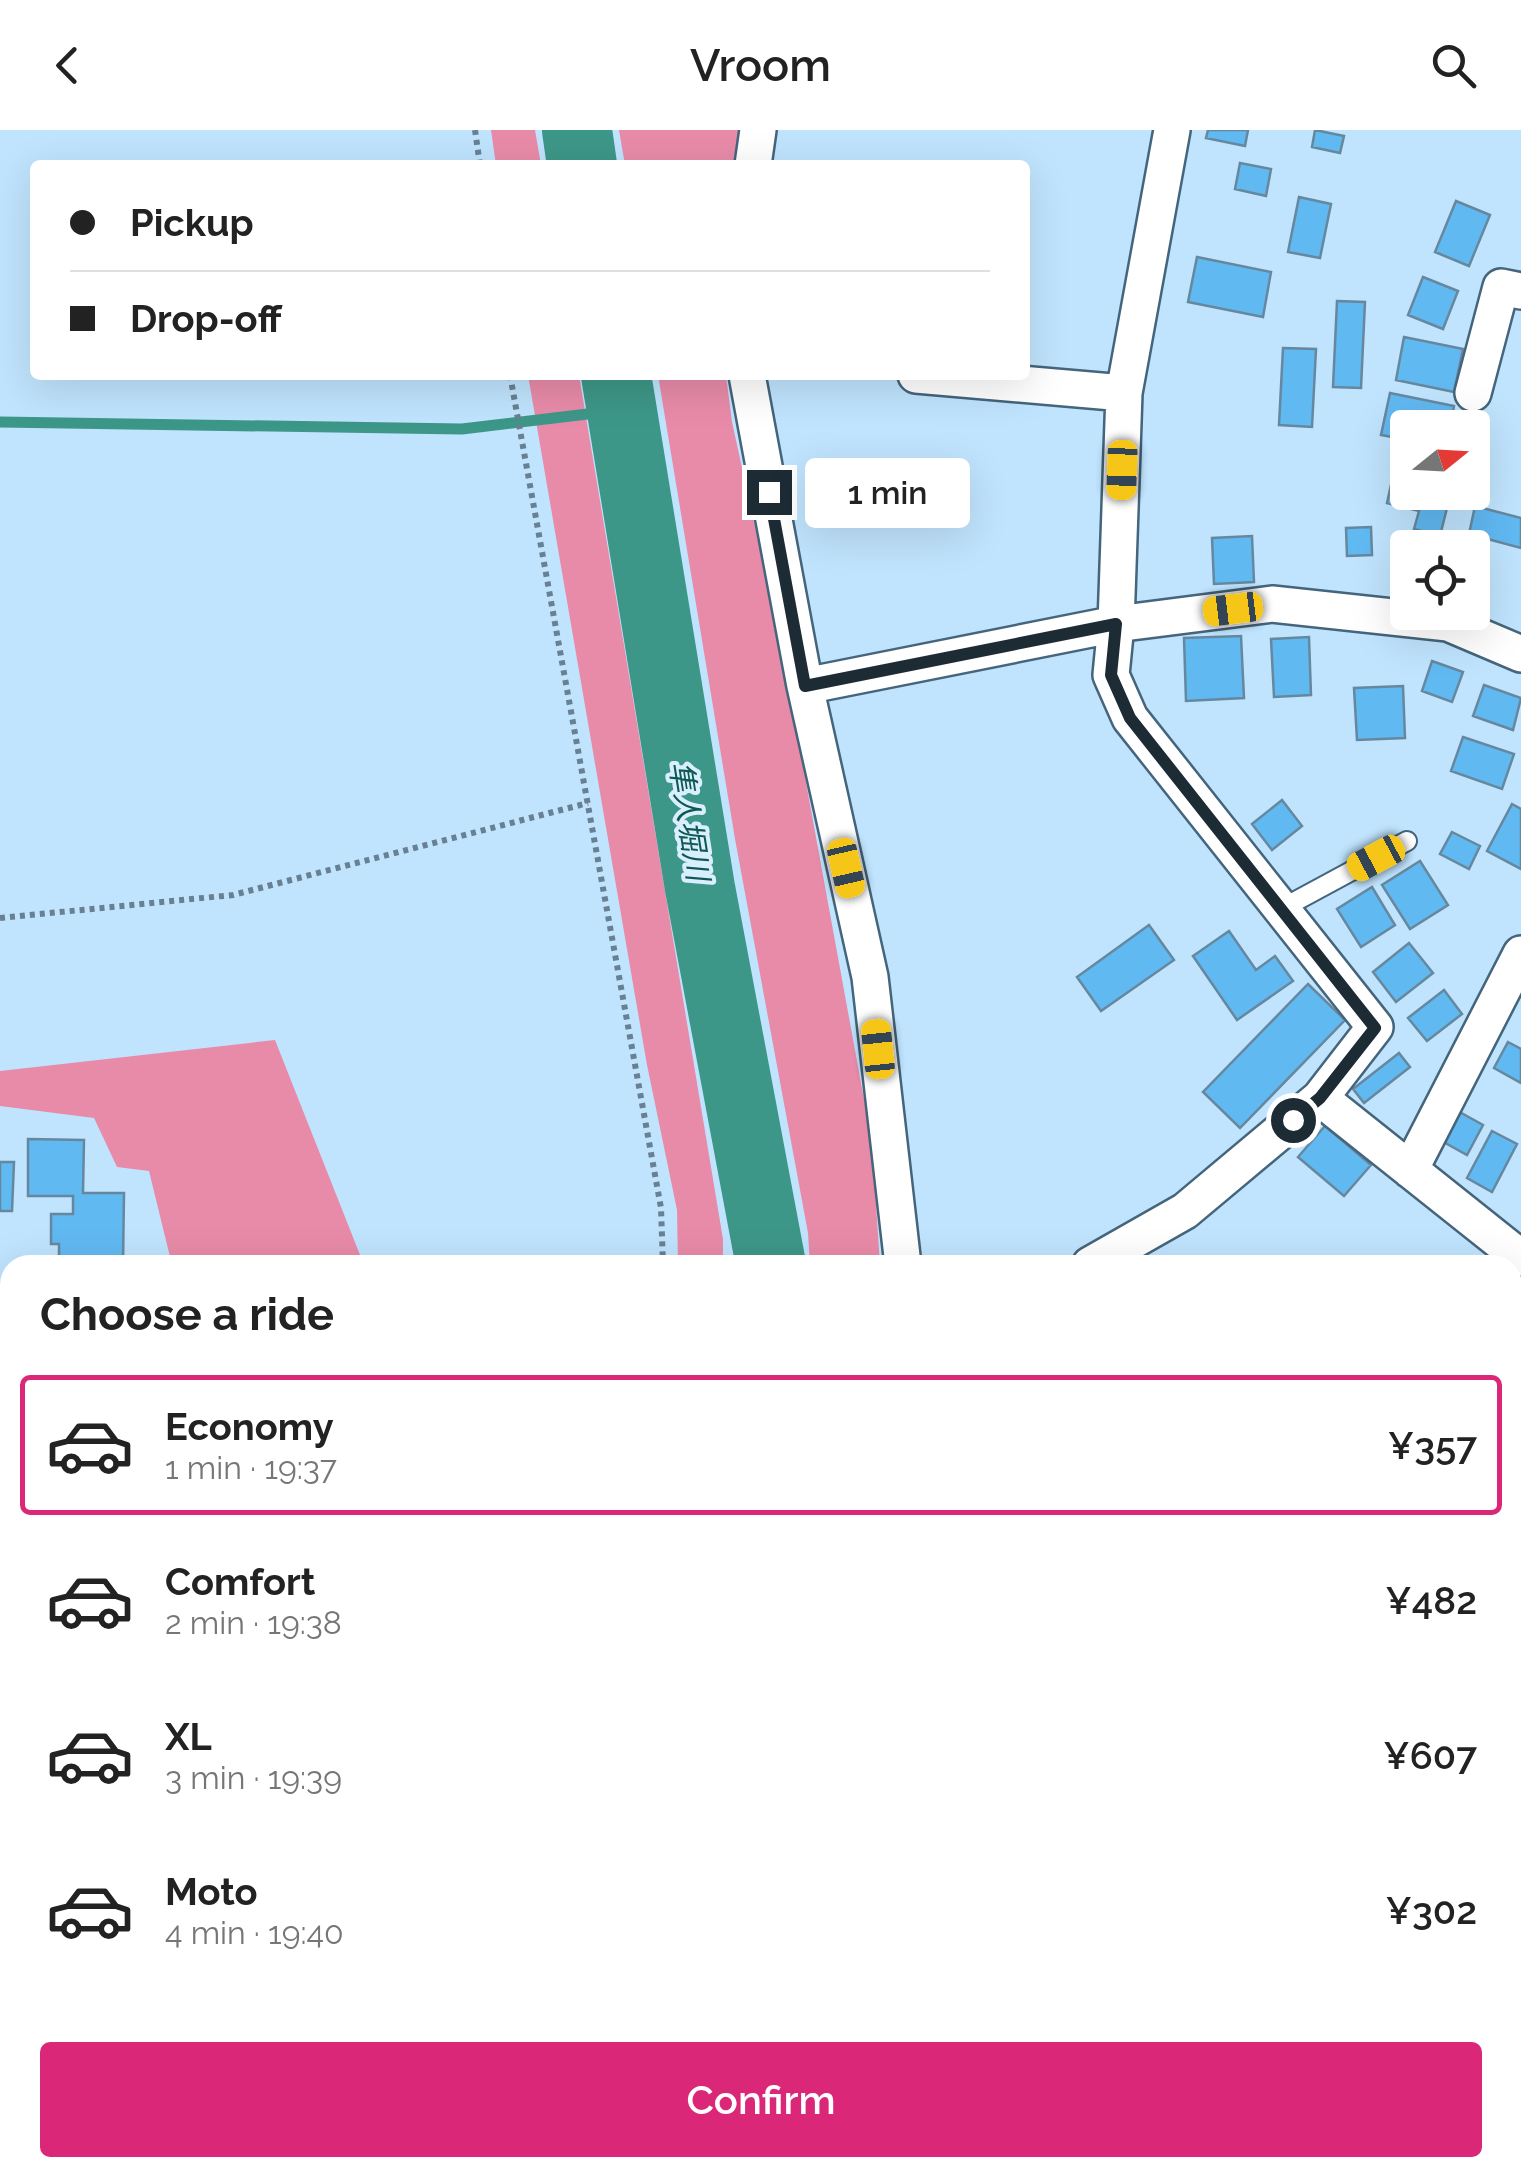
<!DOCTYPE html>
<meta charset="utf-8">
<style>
:root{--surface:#fff;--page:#f6f6f6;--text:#222;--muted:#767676;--line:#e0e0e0;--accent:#db2777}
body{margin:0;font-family:Raleway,"Noto Sans JP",sans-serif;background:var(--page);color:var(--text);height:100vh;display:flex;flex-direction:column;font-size:38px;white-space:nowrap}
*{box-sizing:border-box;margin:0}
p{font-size:32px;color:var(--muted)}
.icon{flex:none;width:55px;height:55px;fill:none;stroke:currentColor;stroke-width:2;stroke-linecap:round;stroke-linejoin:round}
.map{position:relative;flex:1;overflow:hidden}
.sheet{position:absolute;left:0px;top:1125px;width:1522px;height:922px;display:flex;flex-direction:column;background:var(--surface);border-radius:30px 30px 0 0;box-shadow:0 10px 40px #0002}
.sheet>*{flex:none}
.banner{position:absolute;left:30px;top:30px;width:1000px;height:220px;border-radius:10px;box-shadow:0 10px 40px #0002;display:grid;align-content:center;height:220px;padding:0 40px;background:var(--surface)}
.needle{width:65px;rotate:72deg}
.buttons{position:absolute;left:1390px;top:280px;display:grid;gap:20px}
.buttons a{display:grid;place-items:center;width:100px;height:100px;border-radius:10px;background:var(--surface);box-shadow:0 10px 40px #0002;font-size:50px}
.end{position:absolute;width:45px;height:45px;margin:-22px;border:12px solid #1d2b35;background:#fff;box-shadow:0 0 0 5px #fff}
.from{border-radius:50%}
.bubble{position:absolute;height:70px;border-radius:10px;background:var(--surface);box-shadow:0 10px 40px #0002;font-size:32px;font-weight:600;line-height:70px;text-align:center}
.car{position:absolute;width:30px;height:60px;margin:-30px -15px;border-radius:12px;box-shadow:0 0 8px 2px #0007;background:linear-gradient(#f5c518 24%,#345 0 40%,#f5c518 0 76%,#345 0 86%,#f5c518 0)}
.banner b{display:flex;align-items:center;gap:35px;height:95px;font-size:38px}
.banner b+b{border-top:2px solid var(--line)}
.banner i{width:25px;height:25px;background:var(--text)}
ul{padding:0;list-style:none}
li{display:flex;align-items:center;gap:30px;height:140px;margin:0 20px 15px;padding:0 20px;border:5px solid transparent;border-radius:10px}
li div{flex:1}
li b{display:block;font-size:38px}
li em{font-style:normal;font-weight:600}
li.on{border-color:var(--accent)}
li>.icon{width:90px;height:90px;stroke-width:1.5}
h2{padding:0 40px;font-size:45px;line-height:120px}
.primary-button{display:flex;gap:20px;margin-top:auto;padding:20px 40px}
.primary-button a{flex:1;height:115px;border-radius:10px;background:var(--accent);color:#fff;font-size:40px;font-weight:600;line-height:115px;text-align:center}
header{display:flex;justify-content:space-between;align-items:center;height:130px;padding:0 40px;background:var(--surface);font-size:45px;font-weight:600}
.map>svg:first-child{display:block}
</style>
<header><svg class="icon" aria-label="back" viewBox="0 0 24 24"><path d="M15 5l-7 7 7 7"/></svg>Vroom<svg class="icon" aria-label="search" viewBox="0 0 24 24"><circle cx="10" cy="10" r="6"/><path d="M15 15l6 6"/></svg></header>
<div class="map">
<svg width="1521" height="2046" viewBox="0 0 1521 2046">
<rect width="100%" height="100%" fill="#c0e4fe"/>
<path fill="#e88ba9" d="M491,0H535L541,35H496Z
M619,0H739L735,35H625Z
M528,245H579L723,1109V1135H678L677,1080L647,935Z
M658,245H726L732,292L781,516L872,1013L880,1135H810L808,1103L735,709Z
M275,910L364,1135H172L149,1041L117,1037L94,988L0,976V941Z"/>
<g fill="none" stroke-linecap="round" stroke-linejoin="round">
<path stroke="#3d9788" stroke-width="11" d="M0,292L462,299L621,280
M1512,1607L1521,1597
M770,2046L779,2038"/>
<path stroke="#3d9788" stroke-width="70" d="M577,0L582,35
M616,245L700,758L771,1135
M596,2046L598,2038"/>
</g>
<path fill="#61b9f2" stroke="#66889f" stroke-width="2.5" d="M1208,0H1248L1245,16L1206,8Z
M1315,0L1344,6L1340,23L1312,17Z
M1240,33L1271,39L1266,66L1235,59Z
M1299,67L1331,74L1320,128L1288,122Z
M1456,71L1490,85L1469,136L1435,122Z
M1197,127L1271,142L1263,187L1188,172Z
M1423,147L1458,161L1443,199L1408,185Z
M1337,171L1365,172L1361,258L1333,257Z
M1404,207L1463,219L1454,262L1396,250Z
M1283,218L1316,219L1312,297L1279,295Z
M1390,263L1454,276L1450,298H1408V310L1381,305Z
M1394,341L1408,344V362H1451L1440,406L1414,399L1419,381L1387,373Z
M1475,376L1521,388V418L1469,404Z
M1371,397L1372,425L1347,426L1346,398Z
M1252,406L1254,452L1214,454L1212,408Z
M1241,506L1244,568L1186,571L1184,508Z
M1309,507L1311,565L1274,567L1271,509Z
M1432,531L1463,542L1452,572L1422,561Z
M1484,555L1521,568L1513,600L1473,586Z
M1403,556L1405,608L1357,610L1354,558Z
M1463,607L1514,624L1502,659L1451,641Z
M1282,670L1302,696L1272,720L1252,694Z
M1512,674L1521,679V739L1487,721Z
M1452,702L1480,716L1469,739L1440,724Z
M1420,731L1448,775L1410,799L1382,755Z
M1372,757L1395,795L1361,817L1337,779Z
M1149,795L1174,830L1101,881L1077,847Z
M1229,801L1256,840L1275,826L1293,851L1237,890L1193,826Z
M1409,813L1433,843L1396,872L1373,842Z
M1308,854L1345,890L1240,998L1203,962Z
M1444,860L1462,884L1427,911L1408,888Z
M1508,912L1521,919V953L1494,938Z
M1399,923L1410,937L1364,973L1353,959Z
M1456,980L1483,995L1467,1025L1440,1010Z
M1325,996L1371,1035L1344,1066L1298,1027Z
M1492,1001L1517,1014L1492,1062L1467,1048Z
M28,1009L84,1010L83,1063H124L123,1135H59V1114H51V1084H73V1066H28Z
M0,1032H14L12,1081H0Z
M1513,1151L1521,1158V1217L1512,1209Z
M0,1566L10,1567V1613H0Z"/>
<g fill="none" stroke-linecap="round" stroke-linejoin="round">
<defs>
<path id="lane" d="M1281,779L1407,711
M1392,2046L1397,2038"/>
<path id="street" d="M1172,0L1124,263L1116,494L1111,545L1130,588L1375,897L1320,968
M753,35L758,0
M747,245L805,556L870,847L903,1135
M916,245L1124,263
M1473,263L1501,157L1521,161
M805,556L1116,494L1272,474L1448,493L1521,524
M1410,1040L1521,824
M1090,1135L1185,1081L1320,968L1521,1128
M1512,1353L1521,1344
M0,1877L10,1881
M25,2046L28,2038
M714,2046L716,2038"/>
<path id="secondary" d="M0,1287L10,1293
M1506,2038L1520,2046"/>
</defs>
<use href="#lane" stroke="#44657b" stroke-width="22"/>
<use href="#street" stroke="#44657b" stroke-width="40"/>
<use href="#secondary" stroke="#44657b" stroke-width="55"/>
<path stroke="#688091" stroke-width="6" stroke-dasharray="5 5" stroke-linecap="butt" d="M475,0L480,35
M510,245L661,1078L663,1135
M0,788L233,765L588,673
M508,2046L510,2038"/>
<use href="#lane" stroke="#fff" stroke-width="18"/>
<use href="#street" stroke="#fff" stroke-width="35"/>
<use href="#secondary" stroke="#fce6d4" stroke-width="50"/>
</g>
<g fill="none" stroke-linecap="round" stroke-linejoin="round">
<path stroke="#1d2b35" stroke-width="12" d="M769,362L805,556L1116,494L1111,545L1130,588L1375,898L1320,968L1293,990"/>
</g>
<g text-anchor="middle" stroke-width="8" stroke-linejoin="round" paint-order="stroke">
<g font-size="30" font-style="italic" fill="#0f5a4f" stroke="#d9efff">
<text transform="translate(689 691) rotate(81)" y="10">隼人堀川</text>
</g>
</g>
</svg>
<div class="buttons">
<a><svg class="needle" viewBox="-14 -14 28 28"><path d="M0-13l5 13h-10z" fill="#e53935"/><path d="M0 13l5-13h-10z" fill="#767676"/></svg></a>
<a><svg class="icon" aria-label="locate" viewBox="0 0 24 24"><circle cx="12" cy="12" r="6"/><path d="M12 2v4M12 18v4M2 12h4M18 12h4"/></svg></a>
</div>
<i class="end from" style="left:1293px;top:990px"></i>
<i class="end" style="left:769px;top:362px"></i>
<div class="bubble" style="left:805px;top:328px;width:165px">1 min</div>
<i class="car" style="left:1122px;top:340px;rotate:182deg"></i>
<i class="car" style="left:1233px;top:479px;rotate:263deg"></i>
<i class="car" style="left:1376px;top:728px;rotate:242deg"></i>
<i class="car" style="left:846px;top:738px;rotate:167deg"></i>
<i class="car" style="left:878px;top:919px;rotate:354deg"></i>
<div class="banner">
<b><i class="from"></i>Pickup</b>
<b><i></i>Drop-off</b>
</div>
<section class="sheet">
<h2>Choose a ride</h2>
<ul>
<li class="on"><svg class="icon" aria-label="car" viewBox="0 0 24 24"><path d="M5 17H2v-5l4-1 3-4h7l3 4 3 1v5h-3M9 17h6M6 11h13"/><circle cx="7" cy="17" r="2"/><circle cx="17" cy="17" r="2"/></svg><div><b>Economy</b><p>1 min · 19:37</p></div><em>¥357</em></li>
<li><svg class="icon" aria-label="car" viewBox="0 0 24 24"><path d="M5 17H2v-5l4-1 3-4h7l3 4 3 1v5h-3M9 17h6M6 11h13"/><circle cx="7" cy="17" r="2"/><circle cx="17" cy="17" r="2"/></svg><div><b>Comfort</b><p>2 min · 19:38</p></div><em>¥482</em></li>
<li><svg class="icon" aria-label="car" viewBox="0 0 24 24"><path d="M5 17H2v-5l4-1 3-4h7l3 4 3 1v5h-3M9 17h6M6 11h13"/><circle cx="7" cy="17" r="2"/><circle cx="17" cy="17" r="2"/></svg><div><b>XL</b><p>3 min · 19:39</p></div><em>¥607</em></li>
<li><svg class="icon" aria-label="car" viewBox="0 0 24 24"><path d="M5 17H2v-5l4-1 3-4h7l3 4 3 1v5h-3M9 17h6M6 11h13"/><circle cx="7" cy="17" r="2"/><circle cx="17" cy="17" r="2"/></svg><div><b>Moto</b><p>4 min · 19:40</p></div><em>¥302</em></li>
</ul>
<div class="primary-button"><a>Confirm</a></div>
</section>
</div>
